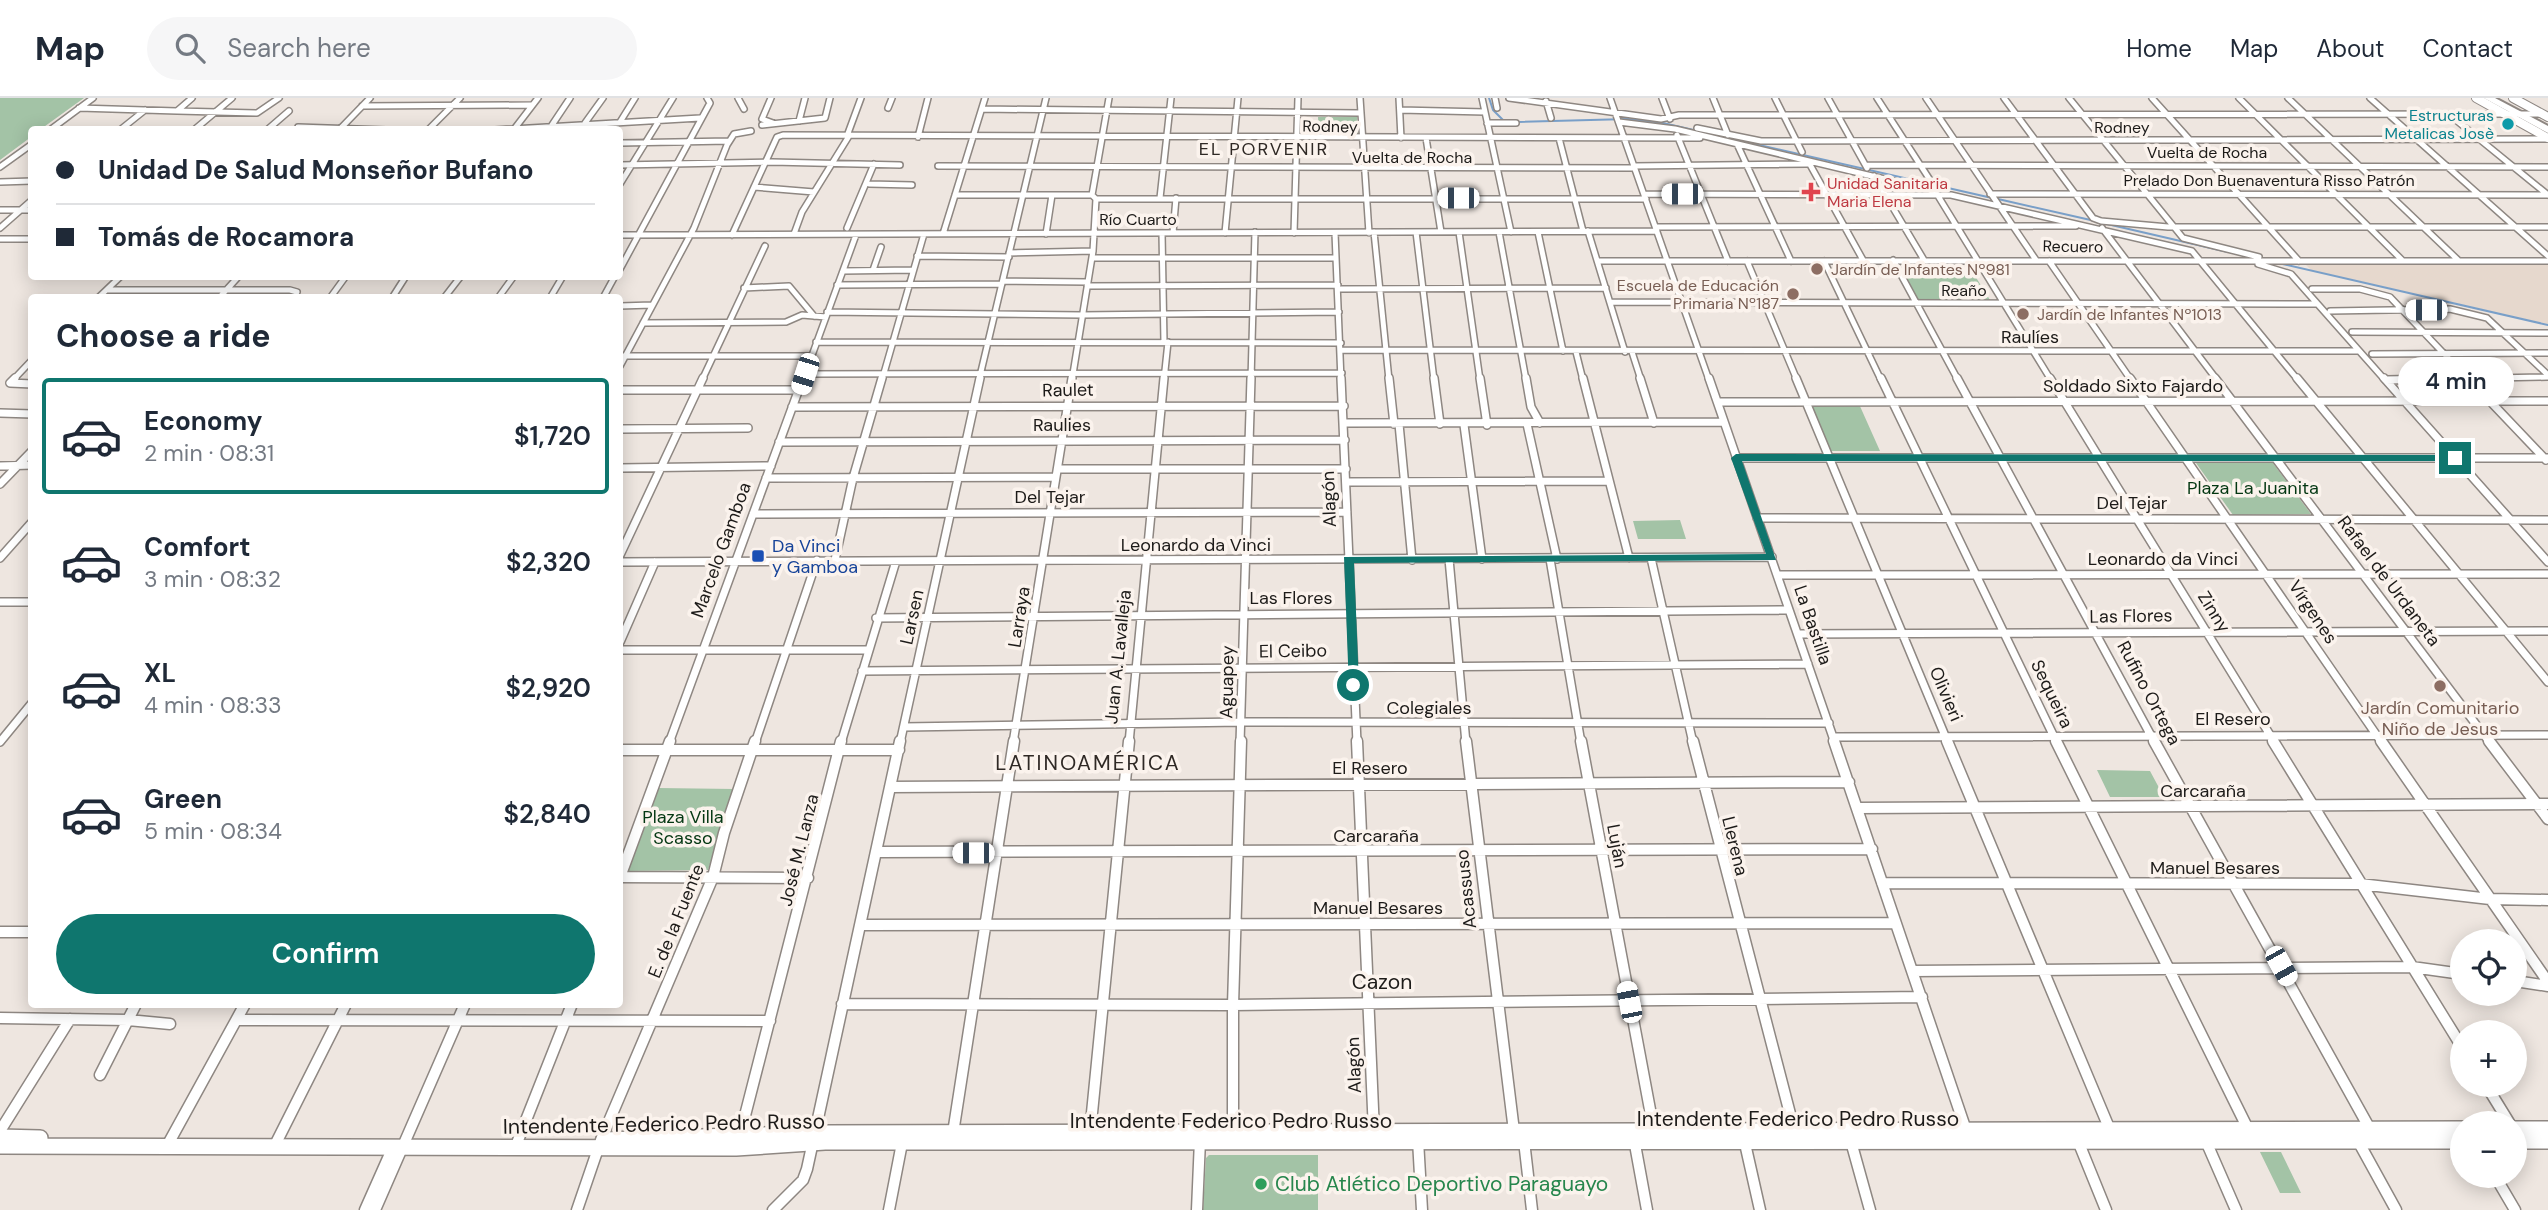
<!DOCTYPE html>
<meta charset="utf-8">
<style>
:root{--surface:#fff;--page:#f6f6f7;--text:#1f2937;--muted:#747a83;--line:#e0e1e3;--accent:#0f766e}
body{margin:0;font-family:"DM Sans",sans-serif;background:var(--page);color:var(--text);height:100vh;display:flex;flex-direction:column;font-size:26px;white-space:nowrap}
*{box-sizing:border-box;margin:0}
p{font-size:23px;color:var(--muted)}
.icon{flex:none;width:38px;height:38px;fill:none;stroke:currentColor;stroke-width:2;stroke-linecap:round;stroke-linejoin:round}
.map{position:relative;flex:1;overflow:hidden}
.drawer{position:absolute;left:28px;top:196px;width:595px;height:714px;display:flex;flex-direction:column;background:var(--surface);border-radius:7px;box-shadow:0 4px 18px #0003}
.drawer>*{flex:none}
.guide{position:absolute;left:28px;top:28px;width:595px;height:154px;border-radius:7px;box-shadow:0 4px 18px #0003;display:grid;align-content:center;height:154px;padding:0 28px;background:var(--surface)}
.fabs{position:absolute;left:2450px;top:831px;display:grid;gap:14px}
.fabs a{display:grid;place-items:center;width:77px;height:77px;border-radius:50%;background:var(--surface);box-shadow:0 4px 18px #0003;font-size:35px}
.end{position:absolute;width:32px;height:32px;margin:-16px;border:9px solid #0f766e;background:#fff;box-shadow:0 0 0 4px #fff}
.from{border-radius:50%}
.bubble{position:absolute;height:49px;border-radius:24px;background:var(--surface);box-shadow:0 4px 18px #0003;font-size:23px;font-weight:600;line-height:49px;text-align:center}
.car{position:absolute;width:21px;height:42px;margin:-21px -10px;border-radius:9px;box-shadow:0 0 5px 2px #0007;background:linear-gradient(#fff 24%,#345 0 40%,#fff 0 76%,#345 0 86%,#fff 0)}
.guide b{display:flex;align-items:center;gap:24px;height:66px;font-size:26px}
.guide b+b{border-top:2px solid var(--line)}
.guide i{width:18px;height:18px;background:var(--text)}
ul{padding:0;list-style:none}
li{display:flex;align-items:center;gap:21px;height:116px;margin:0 14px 10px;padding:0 14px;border:4px solid transparent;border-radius:7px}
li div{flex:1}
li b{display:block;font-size:26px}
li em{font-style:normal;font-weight:600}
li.selected{border-color:var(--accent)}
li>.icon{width:63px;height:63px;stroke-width:1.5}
h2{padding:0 28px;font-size:32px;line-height:84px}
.cta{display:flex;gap:14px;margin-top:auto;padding:14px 28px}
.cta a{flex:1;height:80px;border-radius:42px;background:var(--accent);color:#fff;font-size:28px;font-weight:600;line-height:80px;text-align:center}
header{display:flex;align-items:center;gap:42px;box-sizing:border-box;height:98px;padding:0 35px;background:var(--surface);border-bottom:2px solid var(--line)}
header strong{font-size:33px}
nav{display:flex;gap:38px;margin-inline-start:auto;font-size:24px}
.search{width:490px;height:63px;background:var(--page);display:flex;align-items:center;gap:18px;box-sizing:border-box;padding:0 24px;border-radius:38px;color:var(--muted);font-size:26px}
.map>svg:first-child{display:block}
</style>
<header>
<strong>Map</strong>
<div class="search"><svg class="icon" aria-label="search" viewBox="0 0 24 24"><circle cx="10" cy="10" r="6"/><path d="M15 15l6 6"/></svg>Search here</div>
<nav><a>Home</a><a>Map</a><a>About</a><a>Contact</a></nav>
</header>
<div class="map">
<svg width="2548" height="1112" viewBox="0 0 2548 1112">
<rect width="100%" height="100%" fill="#eee6e0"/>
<path fill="#e6d8cd" d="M2306,167H2548V226L2311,172Z"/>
<path fill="#a3c3a6" d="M0,0H84L41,31L32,32L31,39L0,62Z
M1318,19H1357L1358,38H1319Z
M1972,173L1990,202L1918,203L1903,174Z
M1810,306H1859L1880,353H1830Z
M2272,364L2311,416L2233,417L2196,365Z
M1680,422L1686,441H1638L1633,423Z
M2097,672L2150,673L2164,699H2110Z
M658,690L735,691L708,772L627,773Z
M2260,1054H2281L2301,1095H2280Z
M1209,1057H1318V1112H1203L1206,1060Z"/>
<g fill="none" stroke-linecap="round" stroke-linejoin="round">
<path stroke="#799fc8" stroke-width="2" d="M1489,0L1493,12
M1493,12L1504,23
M1517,24L1628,21L1663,25L1992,100
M1998,101L2095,123
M2107,126L2228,154
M2278,165L2548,227"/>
<defs>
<path id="minor-far2" d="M738,0L744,11
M771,0L762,21L773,25
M1360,0L1369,135
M1399,0L1401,40
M1482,0L1511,134
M1495,0L1497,10
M1509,0L1661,21L1679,17L2542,16
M1610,0L1709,282
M1662,0L1670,21
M1713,0L1728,37
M1775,0L1802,54
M1828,0L1867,70
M1877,0L1930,82
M1926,0L2036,162
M2004,0L2093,120L2101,123L2168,129H2548
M2069,0L2183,140L2259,159
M2152,0L2299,163
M2239,0L2402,162
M2288,0L2458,162
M2370,0L2548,158
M1546,3L1551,20
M362,8L531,7
M79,10L177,13L192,0
M888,10L892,0
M982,11L1359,15
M1400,12L1485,14
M177,13L257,15L279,0
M2451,18L2548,97
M799,23L805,0
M620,24L635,0
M1619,24L1675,31L1935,93L2051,282
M585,25L603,0
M1487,25H1516
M552,27L570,0
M762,27L825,20L830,0
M298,29L386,32
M515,30L538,0
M1697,30L1761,43L2548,41
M50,32L93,0
M120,32L145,12
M194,32L232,0
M267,32L289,13
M339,32L370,0
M428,32L460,0
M495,32L700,20
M1677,37L1728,163
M847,38L861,0
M918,39L928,0
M1426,40L1441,134
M1559,40L1583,133
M620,45L729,43
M1737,46L1791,163
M1808,63L1863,162
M620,67L772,64L900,67
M1866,67L2548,69
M938,68L1635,70
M1634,68L1807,66
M0,69L32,46
M1874,78L1924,162
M0,84L32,83
M620,86L673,0
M869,86L912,87
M754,89L814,94
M1644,96L1951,97L2192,153L2298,282
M1990,96L2548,97
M955,97H1092
M1160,100L1171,0
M1096,101H1646
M0,112H32
M1656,129L2076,128
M0,130L32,102
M847,130L874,66
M2102,130L2217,282
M1588,133L1625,254
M1374,134L1389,282
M1416,134L1434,282
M1459,134L1480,282
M1499,134L1526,282
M1538,134L1563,253
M1162,135L1164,244
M1173,135L1176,100
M1225,135L1238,0
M1294,135L1298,0
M1335,135L1341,282
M794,136L802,114L849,38
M943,136L985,0
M1046,136L1052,97
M620,137L1657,133
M732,137L777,39L783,37L1700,40
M0,141H32
M1009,155L1093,153
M917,158L1009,159
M1092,160H1335
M1893,162L1958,282
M1598,163H2548
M1747,163L1797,282
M1824,163L1881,282
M2049,163L2131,282
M2258,166L2291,176L2385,282
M620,171L710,5L707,0
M873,172L881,149
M843,173L912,172
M1003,183L1087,184
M837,187L1002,186
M1087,188L1338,187
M744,190L789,188L814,218
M1339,191L1606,190
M2312,191H2360L2390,199L2469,282
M107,192H290L297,194L293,200
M98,200L121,178
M219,200L239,178
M330,200L346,178
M392,200L406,178
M444,200L461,178
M498,200L514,178
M550,200L563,178
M603,200L615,178
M1610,204L2317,206
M620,208L652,207
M2330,213L2450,211L2487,220L2548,277
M827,214L1082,217L1339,214
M643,225L786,224L802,217L826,219
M2352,234L2548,235
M816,244L1341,245
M1341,252L2359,253
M1576,254L1583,282
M1632,254L1641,282
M2372,256L2548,255
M622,258H811
M620,268L694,130L727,47L734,36L751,33
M805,276L1342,275
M13,282L32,262
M702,282L765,148
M803,282L856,137
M882,282L924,136
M979,282L1046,0
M1072,282L1093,153L1096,101L1092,97L1109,0
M1164,282L1168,244
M1251,282L1255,134
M2395,282L2548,279"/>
<path id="minor-far1" d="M15,280L10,285L32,286
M1341,280L1357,645
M1389,280L1394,326
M1434,280L1440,326
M1480,280L1487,327
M1526,280L1531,309L1540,325
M1583,280L1629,460
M1640,280L1654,325
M1709,280L1835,645
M1796,280L1948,645
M1881,280L2057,645
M1957,280L2155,645
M2050,280L2275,645
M2130,280L2382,645
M2215,280L2490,645
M2297,280L2548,584
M2384,280L2548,464
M2468,280L2546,362
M2386,282L2490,280
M620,292H799
M1718,304L2548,303
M792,309L1344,308
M0,315L32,316
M1345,325L1724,324
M1399,326L1412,462
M1527,326L1557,461
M1464,327L1482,461
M620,331L748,330
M779,344L1345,342
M1736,360H2548
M0,368L32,367
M620,370L771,368
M1058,371H1346
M766,380L1056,379
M1346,384L1609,383
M0,386L32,353
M753,416L1347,414
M1757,420L2548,422
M620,457L703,280
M0,460L32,424
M1651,460L1693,645
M1449,461L1466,645
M1550,461L1581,645
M835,462L853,380L882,280
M620,464L1772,459
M1778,477L2548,476
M0,504H32
M876,520L1789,512
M1798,536L2548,533
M620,544L655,464
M620,552H868
M862,573L1808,566
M904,629L1242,624L1829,625
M1834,639L2548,637
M0,644L32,605
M669,645L803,280
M755,645L817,462
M841,645L896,463
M900,645L980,280
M1013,645L1072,280
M1129,645L1164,280
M1240,645L1251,280"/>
<path id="minor" d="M1357,643L1374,1034
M1466,643L1514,1033L1524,1043L1532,1112
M1581,643L1654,1033
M1693,643L1795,1035
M1834,643L1966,1032
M1947,643L2110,1032
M2056,643L2248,1031
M2154,643L2370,1031
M2273,643L2462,949
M2381,643L2548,884
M2489,643L2548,721
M620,652H899
M890,689L1849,684
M1858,710L2548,706
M879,754L1872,751
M620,779L670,643
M620,779L808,780
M1882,785L2360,786L2490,801L2548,802
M861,827L1895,825
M0,834H32
M1913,873L2412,869L2462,876
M2515,883L2548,888
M842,906L1233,907L1922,899
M0,920L128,922L170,926
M237,922L770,923
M100,977L136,906
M2486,987L2510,1026
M0,1033L70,921
M953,1035L1014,643
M1090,1035L1129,643
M1233,1035V907L1241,643
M1850,1040L1870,1112
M739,1041L841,643
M1634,1041L1647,1112
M1744,1041L1760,1112
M2205,1041L2236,1112
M1418,1042L1422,1112
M2078,1043L2106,1112
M2358,1043L2396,1112
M167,1048L245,906
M274,1049L346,906
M515,1050L572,906
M2495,1078L2515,1112
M365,1112L393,1049
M375,1112L465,906
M577,1112L601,1042L713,779L724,735L755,643
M773,1112L803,1082L807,1071L900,643
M889,1112L902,1045
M1197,1112L1200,1042"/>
<path id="tertiary" d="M2476,0L2548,40
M2513,0L2548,19"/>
<path id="secondary" d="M2515,1031H2548
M0,1039L40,1040
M604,1042L826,1035L2462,1031
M2515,1043H2548
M0,1048L736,1050L825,1044L2462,1043"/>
<path id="trunk" d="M2484,0H2495L2548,28V35Z"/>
</defs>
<use href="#minor-far2" stroke="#8e8782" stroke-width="8"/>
<use href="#minor-far1" stroke="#8e8782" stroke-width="10"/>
<use href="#minor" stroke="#8e8782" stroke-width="13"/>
<use href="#tertiary" stroke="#8e8782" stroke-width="10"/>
<use href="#secondary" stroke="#8e8782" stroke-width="18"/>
<use href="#trunk" stroke="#8e8782" stroke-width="4"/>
<use href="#minor-far2" stroke="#fff" stroke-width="5"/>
<use href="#minor-far1" stroke="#fff" stroke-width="7"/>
<use href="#minor" stroke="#fff" stroke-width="10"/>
<use href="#tertiary" stroke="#fff" stroke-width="8"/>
<use href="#secondary" stroke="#fff" stroke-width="15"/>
<use href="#trunk" fill="#fff" fill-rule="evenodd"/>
</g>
<path fill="#0f766e" d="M1736,356L2455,357L2460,360L2455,363H1742L1776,462L1354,465L1359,587L1349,591L1344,459L1766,456L1731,360Z"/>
<circle fill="#0f9aa8" stroke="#fbf3ed" stroke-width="2.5" cx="2508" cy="26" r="7"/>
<path fill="#e0444e" stroke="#fbf3ed" stroke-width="2.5" d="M1807.5 83.5h7v7h7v7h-7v7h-7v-7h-7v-7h7z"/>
<g fill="#8d6e63" stroke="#fbf3ed" stroke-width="2.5">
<circle cx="1817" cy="171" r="7"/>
<circle cx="1793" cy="196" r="7"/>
<circle cx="2023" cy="216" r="7"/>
<circle cx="2440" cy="588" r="7"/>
</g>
<rect fill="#1a4fb4" stroke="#fbf3ed" stroke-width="2.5" x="751" y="451" width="14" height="14" rx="3.5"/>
<circle fill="#2e9e5b" stroke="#fbf3ed" stroke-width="2.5" cx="1261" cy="1086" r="7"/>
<g text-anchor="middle" stroke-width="7" stroke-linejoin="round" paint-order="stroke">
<g font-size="16" fill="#0d838f" stroke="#fbf3ed" text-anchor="end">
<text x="2494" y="23">Estructuras<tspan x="2494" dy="18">Metalicas Josè</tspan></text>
</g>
<g font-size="16" fill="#1d1b19" stroke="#fbf3ed">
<text transform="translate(1330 28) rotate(1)" y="6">Rodney</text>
<text x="2122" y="35">Rodney</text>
<text x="2207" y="60">Vuelta de Rocha</text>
<text x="1412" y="65">Vuelta de Rocha</text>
<text x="2269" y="88">Prelado Don Buenaventura Risso Patrón</text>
<text x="1138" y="127">Río Cuarto</text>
<text transform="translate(2073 148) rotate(1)" y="6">Recuero</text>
<text x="1964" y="198">Reaño</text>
</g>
<g font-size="16" fill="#be3a42" stroke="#fbf3ed" text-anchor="start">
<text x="1827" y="91">Unidad Sanitaria<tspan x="1827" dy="18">Maria Elena</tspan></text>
</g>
<g font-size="16" fill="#785e54" stroke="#fbf3ed" text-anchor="start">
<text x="1831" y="177">Jardín de Infantes Nº981</text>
<text x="1779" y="193" text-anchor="end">Escuela de Educación<tspan x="1779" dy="18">Primaria Nº187</tspan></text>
<text x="2037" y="222">Jardín de Infantes Nº1013</text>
</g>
<g font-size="18" letter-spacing="2" fill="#2f2925" stroke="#fbf3ed">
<text x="1264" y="57">EL PORVENIR</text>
</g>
<g font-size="18" fill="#1d1b19" stroke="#fbf3ed">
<text x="2030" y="245">Raulíes</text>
<text x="2133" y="294">Soldado Sixto Fajardo</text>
<text transform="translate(1068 292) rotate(-1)" y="6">Raulet</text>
<text x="1062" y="333">Raulies</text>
<text x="1050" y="405">Del Tejar</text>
<text transform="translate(1329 401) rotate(-92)" y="6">Alagón</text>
<text x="2132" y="411">Del Tejar</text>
<text x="1196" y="453">Leonardo da Vinci</text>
<text transform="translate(721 452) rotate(-70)" y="6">Marcelo Gamboa</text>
<text x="2163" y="467">Leonardo da Vinci</text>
<text transform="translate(2389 483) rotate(53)" y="6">Rafael de Urdaneta</text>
<text x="1291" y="506">Las Flores</text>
<text transform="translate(2214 514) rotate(58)" y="6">Zinny</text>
<text transform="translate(2313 514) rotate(56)" y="6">Vírgenes</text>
<text transform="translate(2131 518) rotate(-1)" y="6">Las Flores</text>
<text transform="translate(912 519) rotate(-78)" y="6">Larsen</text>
<text transform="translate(1019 519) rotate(-81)" y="6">Larraya</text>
<text transform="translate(1813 527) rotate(71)" y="6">La Bastilla</text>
<text transform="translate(1293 553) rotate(-1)" y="6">El Ceibo</text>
<text transform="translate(1118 559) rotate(-84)" y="6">Juan A. Lavalleja</text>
<text transform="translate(1227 584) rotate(-89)" y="6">Aguapey</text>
<text transform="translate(2149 595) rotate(62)" y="6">Rufino Ortega</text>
<text transform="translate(1946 596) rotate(67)" y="6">Olivieri</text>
<text transform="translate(2052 596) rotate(64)" y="6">Sequeira</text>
<text x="1429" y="616">Colegiales</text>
<text x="2233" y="627">El Resero</text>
<text x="1370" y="676">El Resero</text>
<text x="2203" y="699">Carcaraña</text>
<text x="1376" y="744">Carcaraña</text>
<text transform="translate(1617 748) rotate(79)" y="6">Luján</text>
<text transform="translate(1735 748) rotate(76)" y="6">Llerena</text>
<text transform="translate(799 752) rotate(-76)" y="6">José M. Lanza</text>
<text x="2215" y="776">Manuel Besares</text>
<text transform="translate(1466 791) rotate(-96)" y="6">Acassuso</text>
<text x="1378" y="816">Manuel Besares</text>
<text transform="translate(676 823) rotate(-68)" y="6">E. de la Fuente</text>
<text transform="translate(1354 967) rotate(-92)" y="6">Alagón</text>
</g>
<g font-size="18" fill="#033712" stroke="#fbf3ed">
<text x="2253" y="396">Plaza La Juanita</text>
<text x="683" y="725">Plaza Villa<tspan x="683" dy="21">Scasso</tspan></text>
</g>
<g font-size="18" fill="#164399" stroke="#fbf3ed" text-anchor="start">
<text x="772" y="454">Da Vinci<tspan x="772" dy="21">y Gamboa</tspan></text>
</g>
<g font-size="18" fill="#785e54" stroke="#fbf3ed">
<text x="2440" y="616">Jardín Comunitario<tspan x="2440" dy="21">Niño de Jesus</tspan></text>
</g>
<g font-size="21" letter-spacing="2" fill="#2f2925" stroke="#fbf3ed">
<text x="1088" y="672">LATINOAMÉRICA</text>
</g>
<g font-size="21" fill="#1d1b19" stroke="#fbf3ed">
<text x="1382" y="891">Cazon</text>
<text x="1798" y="1028">Intendente Federico Pedro Russo</text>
<text x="1231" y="1030">Intendente Federico Pedro Russo</text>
<text transform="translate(664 1026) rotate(-1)" y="7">Intendente Federico Pedro Russo</text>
</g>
<g font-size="21" fill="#27864d" stroke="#fbf3ed" text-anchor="start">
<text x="1275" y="1093">Club Atlético Deportivo Paraguayo</text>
</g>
</g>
</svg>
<div class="fabs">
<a><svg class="icon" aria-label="locate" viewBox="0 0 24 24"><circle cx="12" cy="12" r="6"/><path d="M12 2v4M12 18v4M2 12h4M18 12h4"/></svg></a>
<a>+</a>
<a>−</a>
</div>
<i class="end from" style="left:1353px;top:587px"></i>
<i class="end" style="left:2455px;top:360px"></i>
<div class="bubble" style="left:2398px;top:259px;width:116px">4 min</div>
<i class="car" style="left:1682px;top:96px;rotate:270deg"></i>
<i class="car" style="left:1458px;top:100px;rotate:270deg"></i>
<i class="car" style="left:2426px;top:212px;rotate:270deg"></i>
<i class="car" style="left:805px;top:276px;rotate:198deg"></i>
<i class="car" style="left:973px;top:755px;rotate:270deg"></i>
<i class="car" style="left:2281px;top:868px;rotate:151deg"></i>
<i class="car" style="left:1629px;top:904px;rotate:349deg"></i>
<div class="guide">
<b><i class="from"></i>Unidad De Salud Monseñor Bufano</b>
<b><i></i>Tomás de Rocamora</b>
</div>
<section class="drawer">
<h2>Choose a ride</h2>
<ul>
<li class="selected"><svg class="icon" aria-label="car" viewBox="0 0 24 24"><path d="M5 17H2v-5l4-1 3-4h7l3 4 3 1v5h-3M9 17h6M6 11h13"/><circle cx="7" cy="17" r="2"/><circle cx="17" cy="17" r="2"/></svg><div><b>Economy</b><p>2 min · 08:31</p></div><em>$1,720</em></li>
<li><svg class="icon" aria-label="car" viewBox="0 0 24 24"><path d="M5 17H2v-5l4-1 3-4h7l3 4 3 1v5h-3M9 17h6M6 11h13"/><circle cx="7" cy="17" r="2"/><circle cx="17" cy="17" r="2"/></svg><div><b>Comfort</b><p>3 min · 08:32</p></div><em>$2,320</em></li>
<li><svg class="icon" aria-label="car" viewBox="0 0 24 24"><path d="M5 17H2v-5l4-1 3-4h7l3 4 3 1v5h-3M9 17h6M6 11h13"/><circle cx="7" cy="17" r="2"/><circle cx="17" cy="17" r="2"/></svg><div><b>XL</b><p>4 min · 08:33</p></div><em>$2,920</em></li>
<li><svg class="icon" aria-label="car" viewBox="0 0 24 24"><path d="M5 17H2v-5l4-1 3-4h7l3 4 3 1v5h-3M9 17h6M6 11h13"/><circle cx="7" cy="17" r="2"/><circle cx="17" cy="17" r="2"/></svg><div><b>Green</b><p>5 min · 08:34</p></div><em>$2,840</em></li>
</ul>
<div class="cta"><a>Confirm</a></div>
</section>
</div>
